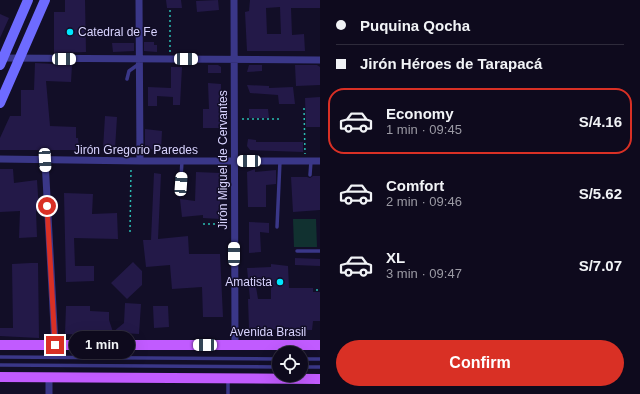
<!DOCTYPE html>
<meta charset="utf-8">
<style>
:root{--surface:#0e0a1d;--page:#1c182a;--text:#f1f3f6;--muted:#9b9aa4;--line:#2e2b3b;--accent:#d93025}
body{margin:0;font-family:Arial,sans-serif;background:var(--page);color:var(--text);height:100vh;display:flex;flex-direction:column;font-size:15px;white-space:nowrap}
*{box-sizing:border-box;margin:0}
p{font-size:13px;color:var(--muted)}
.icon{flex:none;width:22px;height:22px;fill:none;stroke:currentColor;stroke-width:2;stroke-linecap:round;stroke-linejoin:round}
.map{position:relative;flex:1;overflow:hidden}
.sheet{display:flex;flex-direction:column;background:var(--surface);width:320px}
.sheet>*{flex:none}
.guide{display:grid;align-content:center;height:88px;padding:0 16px;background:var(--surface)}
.fabs{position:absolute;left:272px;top:346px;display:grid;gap:8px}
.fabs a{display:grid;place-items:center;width:36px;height:36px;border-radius:50%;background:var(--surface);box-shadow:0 4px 16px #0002,0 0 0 1px var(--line);font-size:20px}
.end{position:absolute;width:18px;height:18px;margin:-9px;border:5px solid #d93025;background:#fff;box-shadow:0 0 0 2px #fff}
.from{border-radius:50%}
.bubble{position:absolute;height:28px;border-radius:14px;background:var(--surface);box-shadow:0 4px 16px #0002,0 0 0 1px var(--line);font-size:13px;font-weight:800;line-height:28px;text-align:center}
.car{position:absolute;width:12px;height:24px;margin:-12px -6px;border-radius:5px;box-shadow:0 0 3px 1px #0007;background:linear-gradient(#fff 24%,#345 0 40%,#fff 0 76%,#345 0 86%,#fff 0)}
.guide b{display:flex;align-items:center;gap:14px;height:38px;font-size:15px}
.guide b+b{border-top:1px solid var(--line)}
.guide i{width:10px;height:10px;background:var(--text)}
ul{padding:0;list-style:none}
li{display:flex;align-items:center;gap:12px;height:66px;margin:0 8px 6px;padding:0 8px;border:2px solid transparent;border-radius:16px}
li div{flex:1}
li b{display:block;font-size:15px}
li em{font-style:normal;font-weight:800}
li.active{border-color:var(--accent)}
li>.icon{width:36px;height:36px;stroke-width:1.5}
.primary-button{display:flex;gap:8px;margin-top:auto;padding:8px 16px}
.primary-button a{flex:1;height:46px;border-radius:24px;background:var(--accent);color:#fff;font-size:16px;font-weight:800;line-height:46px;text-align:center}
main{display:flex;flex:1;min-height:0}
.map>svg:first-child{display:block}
</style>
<main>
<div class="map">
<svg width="320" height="394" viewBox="0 0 320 394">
<rect width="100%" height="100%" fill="#120e27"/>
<path fill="#113130" d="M293,219H316L317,247H294Z"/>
<path fill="#231948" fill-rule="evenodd" d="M65,0H85L86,52L54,53V12H65Z
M166,0H181L182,8H167Z
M218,0L219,10L197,12L196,1Z
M250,0H320V8H291L292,35L304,34L305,51H247L245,12L249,11ZM280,7L281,34H267L266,8Z
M0,14L9,18L0,38Z
M144,42H154V45H157V52L144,51Z
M112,43H134V51L113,52Z
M35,63L72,65L71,82L46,81L50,126L76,127V138H78L79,150H0V138L10,116H21V90H34Z
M208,65H218L221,67V73H208Z
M249,65H262V71L247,72Z
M295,65H317L320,67V85L296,86Z
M171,67H182L180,105H173V97L157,96V106H148V87L171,88Z
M208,83L221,84L220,128H203V109H209Z
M247,85L269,86V88L293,87L295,104H279L278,95L250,93Z
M320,97V127H306L305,98Z
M249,109H268L269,118H249Z
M105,116L117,117L115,149H103Z
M145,129L162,131L161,150L145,149Z
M248,139L256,140V142H303V152L250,150L247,146Z
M0,169H13L14,183L37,180L39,211H36L37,237L19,238L20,211L0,212Z
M255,169V172L276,170V184L266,185V207H248L247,172Z
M196,172L220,173V219L203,218V215L182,217L180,199L195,201Z
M154,173L161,174L158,239L188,236L189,254H220L223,317H203L202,287L172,289L170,265L146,267L143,240H151Z
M313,176H320V210L293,212L291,177H307L310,178Z
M64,193L93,194L92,214L117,213L118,239L74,238L75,266H94V281L66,282Z
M249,222L269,223V233L260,232L261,252L249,253Z
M295,258L320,259V266L295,265Z
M133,262L142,271V285L127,299L111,283Z
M31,263H38L39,338L0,336V328H13L12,264Z
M271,264L288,266L289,288H313V292H320V321H313L312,330L249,329L248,299H250L247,268L271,267ZM271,280V299H258L255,281Z
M125,303L141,304L139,334L90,331V335L65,334L66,306H90V311L109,312V320L113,332L124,323Z
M153,306H168L169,327L154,328Z"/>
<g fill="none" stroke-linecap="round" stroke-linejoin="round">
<path stroke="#2abdb3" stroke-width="1.5" stroke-dasharray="2 3" stroke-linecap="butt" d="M170,10V52
M304,108L305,154
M242,119H281
M203,224H227
M130,232L131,168
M316,290H320"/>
<path stroke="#3a3788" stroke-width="3.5" d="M127,79L129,71L139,64
M310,175L311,161
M180,195L182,161
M277,227L280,161
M297,251H320
M0,357L279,359
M301,359H320
M0,365L279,367
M301,367H320
M228,379V394"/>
<path stroke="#3a3788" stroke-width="7" d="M139,0L140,161
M234,0L235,345
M0,58L320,60
M0,159L140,161H320
M45,160L55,345
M49,379V394"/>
<path stroke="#6e6bff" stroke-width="10" d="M0,65L28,0
M0,103L45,0"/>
<path stroke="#c15bff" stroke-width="10" d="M0,345H320
M0,377L320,379"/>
</g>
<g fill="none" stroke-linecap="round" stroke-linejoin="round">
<path stroke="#d93025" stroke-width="5" d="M47,206L55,345"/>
</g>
<g fill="#00e7ff" stroke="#120e27" stroke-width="1.5">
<circle cx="70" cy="32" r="4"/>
<circle cx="280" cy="282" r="4"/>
</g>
<g text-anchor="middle" stroke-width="3" stroke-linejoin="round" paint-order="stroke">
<g font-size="12" fill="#d9d4ff" stroke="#120e27" text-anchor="start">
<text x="78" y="36">Catedral de Fe</text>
<text x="272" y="286" text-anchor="end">Amatista</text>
</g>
<g font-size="12" fill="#d9d4ff" stroke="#120e27">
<text x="136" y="154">Jirón Gregorio Paredes</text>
<text transform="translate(223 160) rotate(-90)" y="4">Jirón Miguel de Cervantes</text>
<text x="268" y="336">Avenida Brasil</text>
</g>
</g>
</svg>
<div class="fabs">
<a><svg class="icon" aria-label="locate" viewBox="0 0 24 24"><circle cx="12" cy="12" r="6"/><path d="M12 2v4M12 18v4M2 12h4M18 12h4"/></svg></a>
</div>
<i class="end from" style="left:47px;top:206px"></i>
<i class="end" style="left:55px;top:345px"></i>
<div class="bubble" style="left:69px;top:331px;width:66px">1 min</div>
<i class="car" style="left:64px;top:59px;rotate:90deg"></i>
<i class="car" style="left:186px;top:59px;rotate:90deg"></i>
<i class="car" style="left:45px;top:160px;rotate:177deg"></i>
<i class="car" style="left:249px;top:161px;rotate:270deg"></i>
<i class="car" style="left:181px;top:184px;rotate:4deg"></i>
<i class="car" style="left:234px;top:254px;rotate:0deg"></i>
<i class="car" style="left:205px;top:345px;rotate:270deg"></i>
</div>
<section class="sheet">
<div class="guide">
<b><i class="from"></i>Puquina Qocha</b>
<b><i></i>Jirón Héroes de Tarapacá</b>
</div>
<ul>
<li class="active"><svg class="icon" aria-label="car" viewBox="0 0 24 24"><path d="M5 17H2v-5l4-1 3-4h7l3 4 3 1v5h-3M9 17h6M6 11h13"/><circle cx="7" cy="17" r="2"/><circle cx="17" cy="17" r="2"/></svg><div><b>Economy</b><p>1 min · 09:45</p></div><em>S/4.16</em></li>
<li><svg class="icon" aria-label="car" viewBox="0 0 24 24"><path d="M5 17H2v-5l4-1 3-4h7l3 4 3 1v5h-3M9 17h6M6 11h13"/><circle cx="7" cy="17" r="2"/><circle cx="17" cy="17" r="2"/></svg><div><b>Comfort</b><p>2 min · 09:46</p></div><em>S/5.62</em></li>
<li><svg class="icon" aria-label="car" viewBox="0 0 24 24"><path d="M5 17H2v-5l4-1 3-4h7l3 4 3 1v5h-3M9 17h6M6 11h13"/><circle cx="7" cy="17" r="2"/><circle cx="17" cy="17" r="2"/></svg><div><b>XL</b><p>3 min · 09:47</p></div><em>S/7.07</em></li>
</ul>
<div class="primary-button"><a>Confirm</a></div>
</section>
</main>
